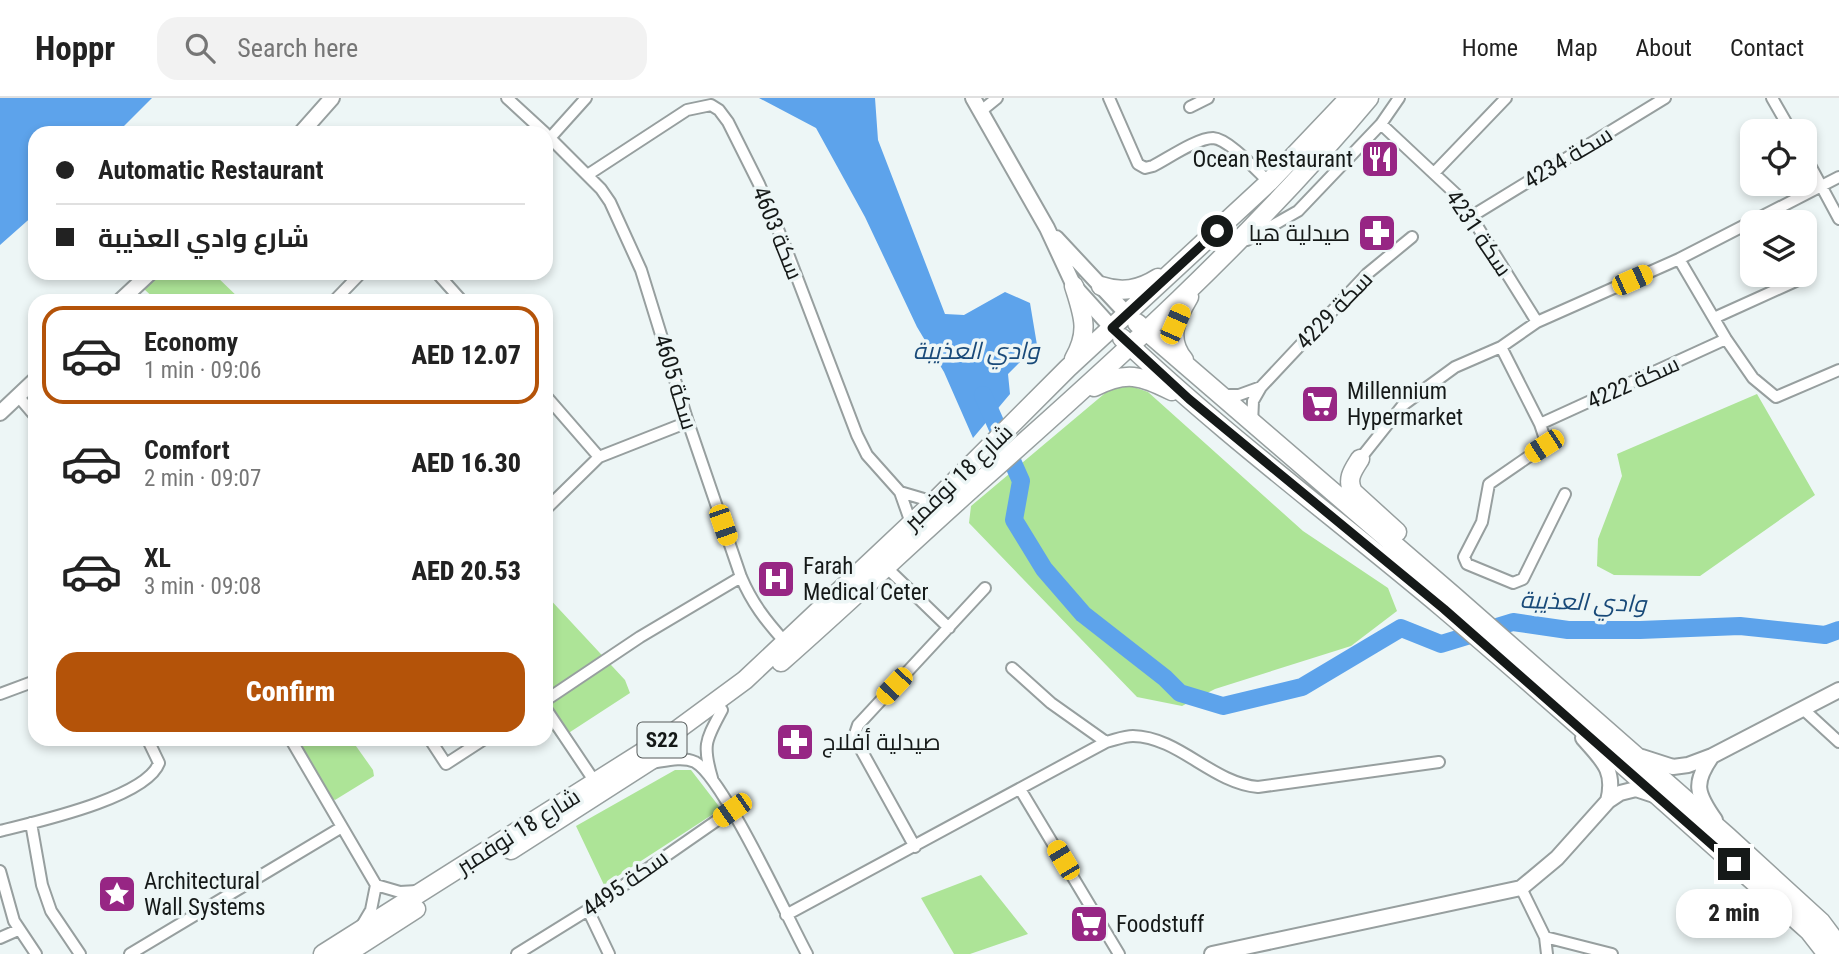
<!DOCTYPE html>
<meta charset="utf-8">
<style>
:root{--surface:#fff;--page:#f2f2f2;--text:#222;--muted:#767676;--line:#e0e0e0;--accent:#b45309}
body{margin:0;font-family:"Roboto Condensed",Cairo,sans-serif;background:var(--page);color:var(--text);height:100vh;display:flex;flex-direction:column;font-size:26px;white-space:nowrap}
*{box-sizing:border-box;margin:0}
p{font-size:23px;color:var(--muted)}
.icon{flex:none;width:38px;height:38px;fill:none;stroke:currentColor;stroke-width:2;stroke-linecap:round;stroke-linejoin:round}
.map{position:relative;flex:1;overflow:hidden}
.side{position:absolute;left:28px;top:196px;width:525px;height:452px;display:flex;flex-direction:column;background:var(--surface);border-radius:21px;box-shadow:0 4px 10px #0003}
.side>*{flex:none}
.hud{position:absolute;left:28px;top:28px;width:525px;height:154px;border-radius:21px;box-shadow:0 4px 10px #0003;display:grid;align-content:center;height:154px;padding:0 28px;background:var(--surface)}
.tools{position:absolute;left:1740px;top:21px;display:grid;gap:14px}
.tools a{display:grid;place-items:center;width:77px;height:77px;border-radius:14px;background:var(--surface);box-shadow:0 4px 10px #0003;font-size:35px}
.end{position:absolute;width:32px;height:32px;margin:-16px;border:9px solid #151918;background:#fff;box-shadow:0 0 0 4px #fff}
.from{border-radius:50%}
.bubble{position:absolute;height:49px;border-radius:21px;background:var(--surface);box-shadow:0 4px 10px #0003;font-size:23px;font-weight:800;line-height:49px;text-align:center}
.car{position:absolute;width:21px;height:42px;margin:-21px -10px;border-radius:9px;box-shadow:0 0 5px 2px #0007;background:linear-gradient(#f5c518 24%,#345 0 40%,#f5c518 0 76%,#345 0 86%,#f5c518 0)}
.hud b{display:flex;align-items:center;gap:24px;height:66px;font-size:26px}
.hud b+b{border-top:2px solid var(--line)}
.hud i{width:18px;height:18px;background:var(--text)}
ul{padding:12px 0 0;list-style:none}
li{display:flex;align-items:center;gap:21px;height:98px;margin:0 14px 10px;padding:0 14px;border:4px solid transparent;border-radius:21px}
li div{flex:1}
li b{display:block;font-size:26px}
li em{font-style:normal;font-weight:800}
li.current{border-color:var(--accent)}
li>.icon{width:63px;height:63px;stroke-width:1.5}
.cta{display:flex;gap:14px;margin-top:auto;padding:14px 28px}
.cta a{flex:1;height:80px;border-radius:21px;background:var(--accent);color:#fff;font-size:28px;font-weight:800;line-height:80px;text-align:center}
header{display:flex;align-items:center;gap:42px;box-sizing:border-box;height:98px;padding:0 35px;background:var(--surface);border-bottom:2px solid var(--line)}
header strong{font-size:33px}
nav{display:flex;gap:38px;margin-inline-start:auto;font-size:24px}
.search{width:490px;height:63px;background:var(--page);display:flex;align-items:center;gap:18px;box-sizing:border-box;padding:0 24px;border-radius:21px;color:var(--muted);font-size:26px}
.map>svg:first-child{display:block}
</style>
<header>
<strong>Hoppr</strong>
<div class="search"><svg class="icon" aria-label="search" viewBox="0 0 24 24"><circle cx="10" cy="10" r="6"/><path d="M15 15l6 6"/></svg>Search here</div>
<nav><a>Home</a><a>Map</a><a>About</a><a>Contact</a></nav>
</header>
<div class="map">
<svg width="1839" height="856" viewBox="0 0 1839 856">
<rect width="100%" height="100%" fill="#edf6f6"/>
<path fill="#ade497" d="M160,175H213L242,203H157L144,191Z
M1131,288L1148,294L1303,433L1388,490L1397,513L1351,548L1215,591L1182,608L1137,599L969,425L971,408L1110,291Z
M1757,296L1815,397L1700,478L1614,477L1597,468L1598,441L1622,378L1617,356Z
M546,497L625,582L630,595L564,638L557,639L546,625Z
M296,641H351L373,672L374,678L335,702L330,699Z
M675,672H691L721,711L604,787L576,728Z
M981,777L1028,836L970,856H954L921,800Z"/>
<path fill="#5da3eb" d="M0,0H152L117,35H35V116L0,147Z
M759,0H875L878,42L945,216L964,217L1005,194L1030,205L1037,247L1008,276L1010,296L973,340L944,274L917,229L865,119L816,30Z"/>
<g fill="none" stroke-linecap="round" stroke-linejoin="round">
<path stroke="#5da3eb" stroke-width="18" d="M983,297L1021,383L1014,422L1044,471L1083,516L1165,580L1180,595L1223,608L1302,589L1401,530L1441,546L1513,524L1568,532H1640L1740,528L1825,537L1839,532"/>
<defs>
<path id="minor" d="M507,0L545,35
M1109,0L1138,66L1145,70L1153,68C1167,61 1197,40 1213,40C1229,41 1257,73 1269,84
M1772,0L1791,33
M1190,9L1208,0
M981,13L997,0
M1381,26L1459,99L1537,224
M546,36L601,91L610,104L641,172L688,324L741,479C752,505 766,523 785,544
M550,40L586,0
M1804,56L1839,121
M1434,75L1506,0
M589,76L687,12L711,7L719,12L728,24L759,86L785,148L857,337L867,357L900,394L911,425
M1472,118L1665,0
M1247,142L1298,113L1381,26L1399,0
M1679,161L1726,241L1753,280L1776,299L1839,272
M437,175L462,203
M334,203L361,175
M1714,220L1809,177
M1501,249L1540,326L1546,344L1544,348L1489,386L1482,424L1464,459L1467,466L1513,485L1523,481L1565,396
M1223,297H1239L1261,289
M18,298L35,318
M546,298L599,359
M1252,326L1253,303L1261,289L1367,176L1412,139
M1540,326L1726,241
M1360,361L1403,307L1455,269L1501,249L1537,224L1679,161L1839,79
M900,394L934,404
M546,411L599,359L688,324
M887,470L949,530
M1012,570L1051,605L1106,644
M0,596L35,583
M546,602L640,539L741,479
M546,611L595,684
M1803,611L1839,644
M290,640L376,787L371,812L361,829
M429,640L446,666L486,640
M652,665C665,663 682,658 695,664C723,679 788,821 807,856
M712,680C702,646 706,642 722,612
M1020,691L1119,856
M31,725L42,787L51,813L80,856
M0,733C35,724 146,700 159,665L147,640
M915,749L854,639L858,627L985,490
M0,773L14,823L36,856
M376,787L400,794L417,793
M1521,790L1545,839L1547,856
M588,812L609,856
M786,817L1106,644C1115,642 1124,638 1133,638C1179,639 1212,685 1258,689L1439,664
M1545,839L1612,856
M0,840L18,832
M130,856L342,729
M517,856L588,812L732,712"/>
<path id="tertiary" d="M973,0L1047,130L1074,188L1112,230
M301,35L332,0
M1056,140L1127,216
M120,203L150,175
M0,315L35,282
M1583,640C1602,662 1616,672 1608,703
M1712,658C1693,685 1696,695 1715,722
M1642,659L1673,669L1688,667L1712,658L1839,592
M1212,856L1521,790L1557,760L1608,703L1620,695L1636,691L1654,697"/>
<path id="primary" d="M1101,188C1122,195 1139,192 1158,180
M1137,225L1455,499L1727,738L1821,824L1839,848
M1122,240C1223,336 1336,420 1443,510C1567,615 1688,725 1809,833L1827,856
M1074,261C1090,233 1083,217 1074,188
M1184,262C1166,240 1176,221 1189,199
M1094,289C1128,272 1140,278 1172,293
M1360,361C1353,372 1346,381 1353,394L1397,434
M781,564C847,506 911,445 977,386C1114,265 1251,141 1369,0
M511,752L673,648
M323,856L673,635L745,582L934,404L1068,270L1269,84L1349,0
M346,856L416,811"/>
</defs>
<use href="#minor" stroke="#979f9f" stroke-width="14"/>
<use href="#tertiary" stroke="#979f9f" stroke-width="18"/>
<use href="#primary" stroke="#979f9f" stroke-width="21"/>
<use href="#minor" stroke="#fff" stroke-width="10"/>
<use href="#tertiary" stroke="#fff" stroke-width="14"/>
<use href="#primary" stroke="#fff" stroke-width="18"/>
</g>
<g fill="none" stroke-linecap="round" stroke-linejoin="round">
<path stroke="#151918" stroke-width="9" d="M1217,133L1112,230L1189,301L1444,511L1734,766"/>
</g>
<defs>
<symbol id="restaurant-square" viewBox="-11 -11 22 22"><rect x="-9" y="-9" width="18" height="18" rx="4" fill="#972684" stroke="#edf6f6"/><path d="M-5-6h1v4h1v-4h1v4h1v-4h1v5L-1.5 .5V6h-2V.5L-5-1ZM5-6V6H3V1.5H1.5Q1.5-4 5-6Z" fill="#fff"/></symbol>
<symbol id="pharmacy-square" viewBox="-11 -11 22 22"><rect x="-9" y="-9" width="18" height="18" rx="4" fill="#972684" stroke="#edf6f6"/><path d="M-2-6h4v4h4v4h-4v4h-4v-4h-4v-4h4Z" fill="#fff"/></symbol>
<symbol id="supermarket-square" viewBox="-11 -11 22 22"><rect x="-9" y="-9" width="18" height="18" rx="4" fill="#972684" stroke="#edf6f6"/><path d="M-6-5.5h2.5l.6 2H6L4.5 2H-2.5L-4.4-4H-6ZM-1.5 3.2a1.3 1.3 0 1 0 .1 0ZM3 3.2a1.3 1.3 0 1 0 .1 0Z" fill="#fff"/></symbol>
<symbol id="hospital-square" viewBox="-11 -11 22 22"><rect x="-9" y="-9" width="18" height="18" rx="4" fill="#972684" stroke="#edf6f6"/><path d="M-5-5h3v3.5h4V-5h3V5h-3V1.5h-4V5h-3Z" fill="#fff"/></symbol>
<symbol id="sight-square" viewBox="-11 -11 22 22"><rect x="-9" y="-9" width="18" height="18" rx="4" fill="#972684" stroke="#edf6f6"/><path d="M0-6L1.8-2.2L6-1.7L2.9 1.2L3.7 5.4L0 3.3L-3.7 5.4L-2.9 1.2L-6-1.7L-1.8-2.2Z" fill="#fff"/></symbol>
</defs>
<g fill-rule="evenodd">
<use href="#restaurant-square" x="1358" y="39" width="44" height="44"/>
<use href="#pharmacy-square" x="1355" y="113" width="44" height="44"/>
<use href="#supermarket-square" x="1298" y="284" width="44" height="44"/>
<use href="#hospital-square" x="754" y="459" width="44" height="44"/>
<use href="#pharmacy-square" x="773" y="622" width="44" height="44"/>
<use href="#sight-square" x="95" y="774" width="44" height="44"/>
<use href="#supermarket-square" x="1067" y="804" width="44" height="44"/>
</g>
<g text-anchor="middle" stroke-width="7" stroke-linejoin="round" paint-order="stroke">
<rect fill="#edf6f6" stroke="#565b5b" stroke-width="2" x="637.5" y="624.5" width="49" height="35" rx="5"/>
<g font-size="21" font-weight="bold" fill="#151918">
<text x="662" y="649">S22</text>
</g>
<g font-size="23" fill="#151918" stroke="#edf6f6">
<text transform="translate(1568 59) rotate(-31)" y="8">سكة 4234</text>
<text transform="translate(778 135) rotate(68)" y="8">سكة 4603</text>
<text transform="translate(1479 135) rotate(56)" y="8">سكة 4231</text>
<text transform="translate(1334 212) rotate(-46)" y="8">سكة 4229</text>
<text transform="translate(676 284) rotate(73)" y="8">سكة 4605</text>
<text transform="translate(1633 284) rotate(-24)" y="8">سكة 4222</text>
<text transform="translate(958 379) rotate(-44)" y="8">شارع 18 نوفمبر</text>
<text transform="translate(518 733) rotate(-32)" y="8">شارع 18 نوفمبر</text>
<text transform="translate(625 785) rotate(-35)" y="8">سكة 4495</text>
</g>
<g font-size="23" fill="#151918" stroke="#edf6f6" text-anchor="start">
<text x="1353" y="69" text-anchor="end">Ocean Restaurant</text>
<text x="1350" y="143" text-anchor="end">صيدلية هيا</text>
<text x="1347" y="301">Millennium<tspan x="1347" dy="26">Hypermarket</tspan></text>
<text x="803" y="476">Farah<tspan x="803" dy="26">Medical Ceter</tspan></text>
<text x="822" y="652">صيدلية أفلاج</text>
<text x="144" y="791">Architectural<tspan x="144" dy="26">Wall Systems</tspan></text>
<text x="1116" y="834">Foodstuff</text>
</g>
<g font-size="24" font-style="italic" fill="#194a79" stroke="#edf6f6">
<text x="976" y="261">وادي العذيبة</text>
<text transform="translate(1583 504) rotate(2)" y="8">وادي العذيبة</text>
</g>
</g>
</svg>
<div class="tools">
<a><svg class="icon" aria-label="locate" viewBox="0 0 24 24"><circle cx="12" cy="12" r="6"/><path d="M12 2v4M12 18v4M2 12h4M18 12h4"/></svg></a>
<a><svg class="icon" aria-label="layers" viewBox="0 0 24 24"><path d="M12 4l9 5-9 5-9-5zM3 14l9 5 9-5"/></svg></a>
</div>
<i class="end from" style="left:1217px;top:133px"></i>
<i class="end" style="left:1734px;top:766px"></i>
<div class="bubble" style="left:1676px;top:791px;width:116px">2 min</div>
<i class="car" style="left:1632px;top:182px;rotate:66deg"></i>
<i class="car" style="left:1175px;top:226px;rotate:24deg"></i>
<i class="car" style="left:1544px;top:348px;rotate:237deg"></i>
<i class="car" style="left:723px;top:427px;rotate:161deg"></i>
<i class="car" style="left:894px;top:588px;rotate:223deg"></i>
<i class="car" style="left:732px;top:712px;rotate:235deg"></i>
<i class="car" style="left:1063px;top:762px;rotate:329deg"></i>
<div class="hud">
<b><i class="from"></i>Automatic Restaurant</b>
<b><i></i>شارع وادي العذيبة</b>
</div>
<section class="side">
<ul>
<li class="current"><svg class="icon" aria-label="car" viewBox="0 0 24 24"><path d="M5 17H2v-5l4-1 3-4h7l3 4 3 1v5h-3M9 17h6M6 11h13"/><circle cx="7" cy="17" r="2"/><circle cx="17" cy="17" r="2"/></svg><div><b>Economy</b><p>1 min · 09:06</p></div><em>AED 12.07</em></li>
<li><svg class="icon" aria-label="car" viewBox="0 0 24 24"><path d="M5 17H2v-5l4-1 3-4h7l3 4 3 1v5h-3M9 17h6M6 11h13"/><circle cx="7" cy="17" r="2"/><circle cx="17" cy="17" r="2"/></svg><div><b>Comfort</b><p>2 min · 09:07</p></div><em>AED 16.30</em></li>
<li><svg class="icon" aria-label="car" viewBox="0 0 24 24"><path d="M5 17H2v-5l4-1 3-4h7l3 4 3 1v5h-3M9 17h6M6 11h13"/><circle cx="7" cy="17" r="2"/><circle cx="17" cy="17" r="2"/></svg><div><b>XL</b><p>3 min · 09:08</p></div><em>AED 20.53</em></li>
</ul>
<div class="cta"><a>Confirm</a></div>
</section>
</div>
